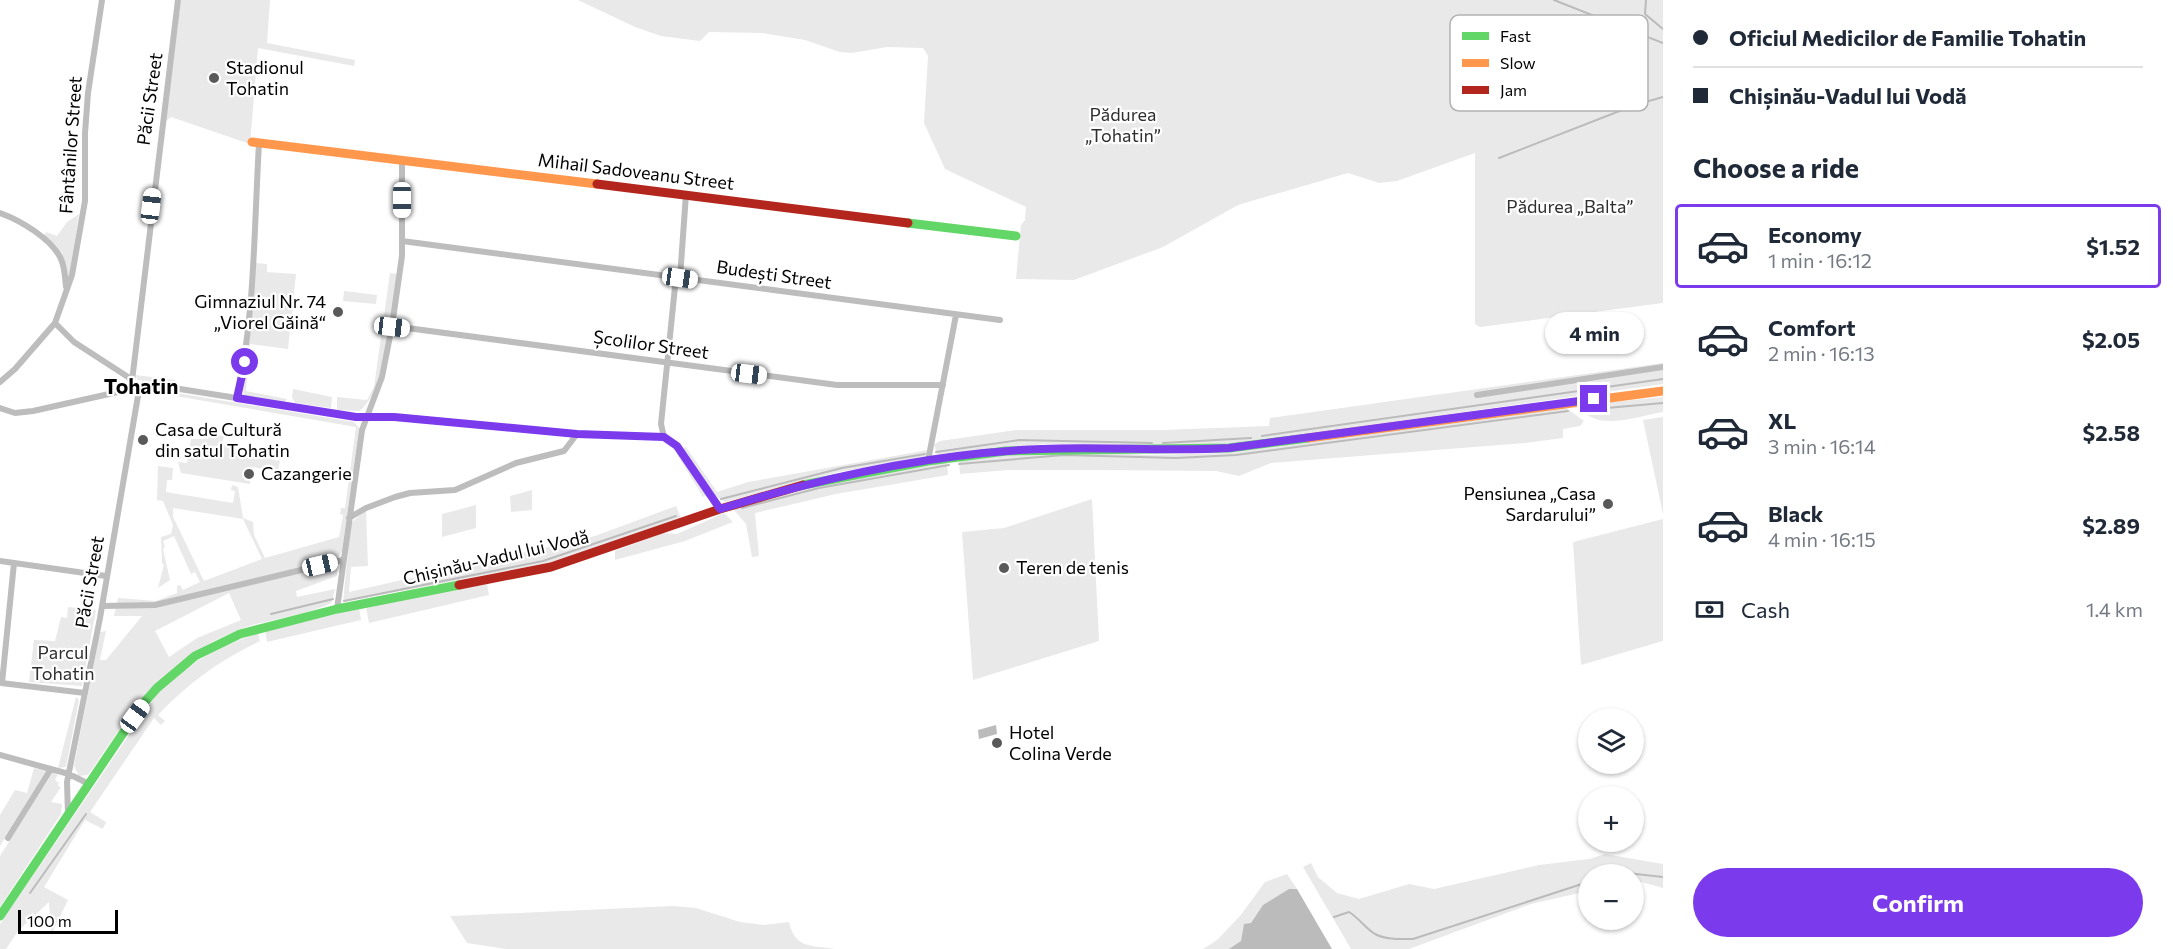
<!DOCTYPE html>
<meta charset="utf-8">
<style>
:root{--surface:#fff;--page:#f6f6f7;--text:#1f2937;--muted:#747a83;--line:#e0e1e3;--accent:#7c3aed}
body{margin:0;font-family:Commissioner,sans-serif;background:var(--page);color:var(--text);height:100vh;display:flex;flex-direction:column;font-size:22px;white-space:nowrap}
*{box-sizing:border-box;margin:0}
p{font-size:20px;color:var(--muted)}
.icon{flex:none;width:33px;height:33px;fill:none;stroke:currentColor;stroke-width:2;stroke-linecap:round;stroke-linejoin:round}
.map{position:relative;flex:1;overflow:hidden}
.panel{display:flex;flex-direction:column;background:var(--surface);width:510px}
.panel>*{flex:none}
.top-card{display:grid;align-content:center;height:132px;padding:0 30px;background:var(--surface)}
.controls{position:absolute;left:1578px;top:708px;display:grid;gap:12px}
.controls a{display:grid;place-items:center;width:66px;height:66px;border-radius:50%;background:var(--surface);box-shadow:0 2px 4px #0004;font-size:30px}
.scale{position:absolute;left:18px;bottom:15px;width:100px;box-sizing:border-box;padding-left:6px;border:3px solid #000;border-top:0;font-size:16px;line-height:21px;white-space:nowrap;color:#000;-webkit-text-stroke:4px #fff;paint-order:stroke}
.end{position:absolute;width:27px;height:27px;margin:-14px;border:8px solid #7c3aed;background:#fff;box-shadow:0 0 0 3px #fff}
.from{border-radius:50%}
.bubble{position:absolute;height:42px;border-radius:21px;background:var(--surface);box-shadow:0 2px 4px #0004;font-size:20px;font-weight:700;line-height:42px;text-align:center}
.car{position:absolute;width:18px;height:36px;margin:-18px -9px;border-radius:8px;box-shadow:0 0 4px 2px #0007;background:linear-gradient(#fff 24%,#345 0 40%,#fff 0 76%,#345 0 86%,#fff 0)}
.top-card b{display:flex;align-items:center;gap:21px;height:57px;font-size:22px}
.top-card b+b{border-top:2px solid var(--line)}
.top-card i{width:15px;height:15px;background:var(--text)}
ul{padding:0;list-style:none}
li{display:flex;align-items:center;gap:18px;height:84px;margin:0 12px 9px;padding:0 18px;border:3px solid transparent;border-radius:6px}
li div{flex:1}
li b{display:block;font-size:22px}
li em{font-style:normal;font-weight:700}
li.selected{border-color:var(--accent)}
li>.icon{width:54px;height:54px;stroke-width:1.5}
h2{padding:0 30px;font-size:27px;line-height:72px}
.pay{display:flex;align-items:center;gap:15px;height:66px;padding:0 30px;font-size:22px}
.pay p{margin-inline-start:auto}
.primary-button{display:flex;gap:12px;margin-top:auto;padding:12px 30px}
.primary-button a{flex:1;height:69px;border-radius:36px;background:var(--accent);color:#fff;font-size:24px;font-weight:700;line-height:69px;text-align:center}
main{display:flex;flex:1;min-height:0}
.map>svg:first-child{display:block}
</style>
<main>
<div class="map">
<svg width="1663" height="949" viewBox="0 0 1663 949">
<rect width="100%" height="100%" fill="#fff"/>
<path fill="#e9e9e9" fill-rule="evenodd" d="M181,0H270L267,43L355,60L354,66L258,48L250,144L171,117L166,121Z
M578,0H1663V303L1480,327L1475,324V153L1397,181L1379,183L1348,173L1238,205L1163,247L1074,280L1016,279L1021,225L1025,220L1026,207L945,169L924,123L928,56L923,48L887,47L852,53L840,52L805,40L762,33L709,32L700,41L661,36L635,27Z
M79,214L68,283C63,264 62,247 44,237L46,232L57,236L67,222Z
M256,263L267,264V272L296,274L288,349L250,344L246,391L287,399L284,403L243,397Z
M390,273L397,274C391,313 389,384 360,411L337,410V397L367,400L374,387Z
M344,291L377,295L376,304L343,301Z
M1663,363V384L1243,443L1161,447L1045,444L937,455L934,444L940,441L1016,430H1163L1269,426L1270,418Z
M136,375L175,380L174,385L137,380Z
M293,389L332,397L331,408L295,403L292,397Z
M159,390L354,422L359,428L342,551L338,558L337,576L296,591L297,597L335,589L332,602C319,612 269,620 249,626C165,656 137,705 88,775L79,776L74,766L100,632L106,631L100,660H106L142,616H114L118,598L156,601L177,593V586L180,585L183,590L200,582L195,572L191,574L174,536L163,541L165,547L163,549L170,580L158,588L164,565L162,563L161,537L171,534L173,525L163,501L157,500L158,466L173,468L172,480H167L166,492L233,503L235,491L231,490L232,485L238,487L243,518L253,522L254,535L265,558L339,537L343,515L340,514L341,508H345L356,427L158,393ZM173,508L243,519L262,559L204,581L173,517ZM229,593L241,620L197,638L169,657L155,631Z
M1663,397V412C1638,416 1604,430 1583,412L1582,405Z
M1565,407L1584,421L1580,426L1563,429V438L1525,443L1271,463L1239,476L1216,471L1088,470H1008L960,474L959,460L1009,455L1091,452L1151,455L1222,453Z
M1663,417V514L1643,420Z
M209,434L224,436L222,444L236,453L247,455L249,449H255V456L280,461L278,471L252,467L250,484L181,473L178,462L187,463L191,439H208Z
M672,446L675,447L707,495L703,497Z
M686,447L717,492L748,482L928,450L925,457L839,472L725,502L716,496L683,448Z
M947,462L948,475L836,494L755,513L759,556L752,557L746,524L733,509L817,486Z
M532,490V510L511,512L510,496Z
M1092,499L1099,641L973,680L962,532L1004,528Z
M476,505V528L442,537V514Z
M676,506L681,518L574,556L543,564L343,602L351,523L366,510L368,566L351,567L349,592L595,536Z
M724,513L733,522L685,541L615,560V551L663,533L677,534Z
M1663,519V641L1581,665L1573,542Z
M487,584L489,595L369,623L366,607Z
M68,607L96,610L82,686L29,682L34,640L55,641L61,617L67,618Z
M359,608L361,620L267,642L265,630Z
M258,633L260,641C220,660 188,683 158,715L165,721L161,725L154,718L90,812L106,822L103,829L85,820L44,887L68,900L51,935L49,902L18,931L6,949H0V924L157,694C185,664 219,647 258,633Z
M76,697L79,700L66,767L58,768Z
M34,768L47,771L0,846V815L15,790L27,793Z
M53,772L58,775L55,779L57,782L62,783L59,782L58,786L61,787L51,802L62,804L61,814L0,907V856Z
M1605,854L1663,864V888L1634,880V874H1588V891L1531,904L1409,949H1351L1303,867L1311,863L1318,877L1337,893L1359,899L1409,884L1434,889L1539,865L1589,859Z
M1287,874L1297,889L1273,906L1251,949H1203L1217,940L1240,916L1265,882Z
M673,906L696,908L740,922L764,925L789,922C795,949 811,945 835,949H506L467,943L450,916Z"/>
<path fill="#bbb" d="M996,725L997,734L979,739L978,730Z
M1289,889H1297L1332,949H1229L1241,941L1244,924L1251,923L1263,905Z"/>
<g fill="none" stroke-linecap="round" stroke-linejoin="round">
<path stroke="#bbb" stroke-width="2" d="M1554,0L1663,43
M1646,0L1645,14L1663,29
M1499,158L1635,105L1663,97
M1584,410L1663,403
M1262,436L1663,379
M1163,443L1251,438
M936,452L1019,440L1152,443
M959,464L1064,455L1176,458L1236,455L1568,411
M721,499L842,468L925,454
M742,508L819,488L949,465
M344,601L543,561L676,516
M271,614L333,599
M1610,874L1618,872L1663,877
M30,893L86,814
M1334,917L1349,912C1359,918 1365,928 1375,934C1386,940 1401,939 1413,939L1588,882"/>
<path stroke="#bdbdbd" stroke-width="6" d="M0,213C20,220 52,239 61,259C65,268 65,278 66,287
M402,241L1000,320
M680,278L686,194
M55,323L72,275L85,201V133L88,93L102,0
M55,323L74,342L128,377L139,390
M392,326L837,385H943
M132,381L178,0
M0,382L15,369L55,323
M1477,395L1663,367
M237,398C255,315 254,228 259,143
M0,408L15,413L33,411L118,392L161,386L356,417H394L577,434L664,437L677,446L720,509
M664,437L661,424L676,277
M928,461L956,315
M349,518L366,508L395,497L410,493L455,490L516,463L564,451L577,434
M0,561L106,576
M102,606L155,605L343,560
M337,609L362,430L382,377L392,326L402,256V159
M1,683L85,693
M2,683L14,563
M0,755L69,774L89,784
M68,815L67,782L100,618L139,390
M8,838L51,769"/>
<path stroke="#63d668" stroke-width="9" d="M908,223L1016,236
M803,485L928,461L1006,451L1229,448L1308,438
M0,916L142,705L157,688L195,656L240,634L337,609L459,585"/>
<path stroke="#ff974d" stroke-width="9" d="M252,142L597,184
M1308,438L1663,391"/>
<path stroke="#b3261e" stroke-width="9" d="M597,184L908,223
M459,585L551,567L720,509L803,485"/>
</g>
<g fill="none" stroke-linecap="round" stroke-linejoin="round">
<path stroke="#7c3aed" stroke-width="8" d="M245,362L237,398L356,417H394L577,434L664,437L677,446L720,509C824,477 933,453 1042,449C1105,446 1167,452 1229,448L1594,399"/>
</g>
<g fill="#595959" stroke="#fff" stroke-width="2">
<circle cx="214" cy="78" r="6"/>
<circle cx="338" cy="312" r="6"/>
<circle cx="143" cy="440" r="6"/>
<circle cx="249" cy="474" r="6"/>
<circle cx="1608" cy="504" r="6"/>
<circle cx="1004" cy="568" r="6"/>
<circle cx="997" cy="743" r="6"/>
</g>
<g text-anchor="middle" stroke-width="4.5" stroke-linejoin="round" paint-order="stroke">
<g font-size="18" fill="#000" stroke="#fff" text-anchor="start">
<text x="226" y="74">Stadionul<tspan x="226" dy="21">Tohatin</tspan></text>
<text x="326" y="308" text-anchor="end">Gimnaziul Nr. 74<tspan x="326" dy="21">„Viorel Găină“</tspan></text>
<text x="155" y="436">Casa de Cultură<tspan x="155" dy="21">din satul Tohatin</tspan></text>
<text x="261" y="480">Cazangerie</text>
<text x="1596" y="500" text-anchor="end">Pensiunea „Casa<tspan x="1596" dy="21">Sardarului”</tspan></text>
<text x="1016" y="574">Teren de tenis</text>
<text x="1009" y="739">Hotel<tspan x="1009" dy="21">Colina Verde</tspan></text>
</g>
<g font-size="18" fill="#000" stroke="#fff">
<text transform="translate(150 99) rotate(-82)" y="6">Păcii Street</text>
<text transform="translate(71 145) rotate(-86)" y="6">Fântânilor Street</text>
<text transform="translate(636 172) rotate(7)" y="6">Mihail Sadoveanu Street</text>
<text transform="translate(774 275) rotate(8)" y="6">Budești Street</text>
<text transform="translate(651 345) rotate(8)" y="6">Școlilor Street</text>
<text transform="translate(496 558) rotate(-13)" y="6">Chișinău-Vadul lui Vodă</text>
<text transform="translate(90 582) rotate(-80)" y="6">Păcii Street</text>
</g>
<g font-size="18" fill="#2e2e2e" stroke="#fff">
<text x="1123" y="121">Pădurea<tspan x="1123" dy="21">„Tohatin”</tspan></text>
<text x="1570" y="213">Pădurea „Balta”</text>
<text x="63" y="659">Parcul<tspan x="63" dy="21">Tohatin</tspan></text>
</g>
<g font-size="21" font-weight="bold" fill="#000" stroke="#fff">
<text x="141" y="394">Tohatin</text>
</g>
</g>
<rect x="1450" y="15" width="198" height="96" rx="9" fill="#fff" stroke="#b2b2b2" stroke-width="1.5"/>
<rect x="1462" y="32" width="27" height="8" fill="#63d668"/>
<rect x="1462" y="59" width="27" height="8" fill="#ff974d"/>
<rect x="1462" y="86" width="27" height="8" fill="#b3261e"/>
<g font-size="16" fill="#000">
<text x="1500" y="42">Fast</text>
<text x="1500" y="69">Slow</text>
<text x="1500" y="96">Jam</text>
</g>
</svg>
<div class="controls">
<a><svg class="icon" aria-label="layers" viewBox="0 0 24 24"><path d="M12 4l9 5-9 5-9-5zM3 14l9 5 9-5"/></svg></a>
<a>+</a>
<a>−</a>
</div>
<div class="scale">100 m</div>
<i class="end from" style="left:245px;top:362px"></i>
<i class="end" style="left:1594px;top:399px"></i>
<div class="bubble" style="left:1545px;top:312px;width:99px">4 min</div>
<i class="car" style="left:402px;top:200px;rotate:180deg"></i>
<i class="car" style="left:151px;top:206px;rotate:7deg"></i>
<i class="car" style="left:680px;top:278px;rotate:98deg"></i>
<i class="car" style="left:392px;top:327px;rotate:97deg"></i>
<i class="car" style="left:749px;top:374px;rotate:97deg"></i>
<i class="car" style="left:320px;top:565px;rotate:77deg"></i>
<i class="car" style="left:135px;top:716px;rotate:36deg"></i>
</div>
<section class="panel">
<div class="top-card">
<b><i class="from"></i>Oficiul Medicilor de Familie Tohatin</b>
<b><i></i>Chișinău-Vadul lui Vodă</b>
</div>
<h2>Choose a ride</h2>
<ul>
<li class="selected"><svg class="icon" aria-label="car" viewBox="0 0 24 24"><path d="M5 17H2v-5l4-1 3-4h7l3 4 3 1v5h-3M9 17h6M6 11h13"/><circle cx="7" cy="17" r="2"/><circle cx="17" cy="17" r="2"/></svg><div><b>Economy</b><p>1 min · 16:12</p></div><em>$1.52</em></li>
<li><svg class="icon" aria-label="car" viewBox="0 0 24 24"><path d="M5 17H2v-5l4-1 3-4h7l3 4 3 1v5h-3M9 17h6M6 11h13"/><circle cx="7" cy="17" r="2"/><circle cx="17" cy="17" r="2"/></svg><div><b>Comfort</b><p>2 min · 16:13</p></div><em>$2.05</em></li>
<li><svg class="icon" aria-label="car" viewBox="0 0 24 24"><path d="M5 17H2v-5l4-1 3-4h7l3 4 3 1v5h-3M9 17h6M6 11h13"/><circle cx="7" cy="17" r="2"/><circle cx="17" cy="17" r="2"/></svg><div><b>XL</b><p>3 min · 16:14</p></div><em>$2.58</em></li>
<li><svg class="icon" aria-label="car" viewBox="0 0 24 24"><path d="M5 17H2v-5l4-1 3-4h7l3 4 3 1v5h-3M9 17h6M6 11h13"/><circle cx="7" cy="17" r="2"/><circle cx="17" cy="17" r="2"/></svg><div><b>Black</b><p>4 min · 16:15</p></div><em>$2.89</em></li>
</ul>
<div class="pay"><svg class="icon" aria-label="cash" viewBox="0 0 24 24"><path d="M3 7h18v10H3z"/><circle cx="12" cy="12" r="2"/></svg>Cash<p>1.4 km</p></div>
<div class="primary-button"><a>Confirm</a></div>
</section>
</main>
